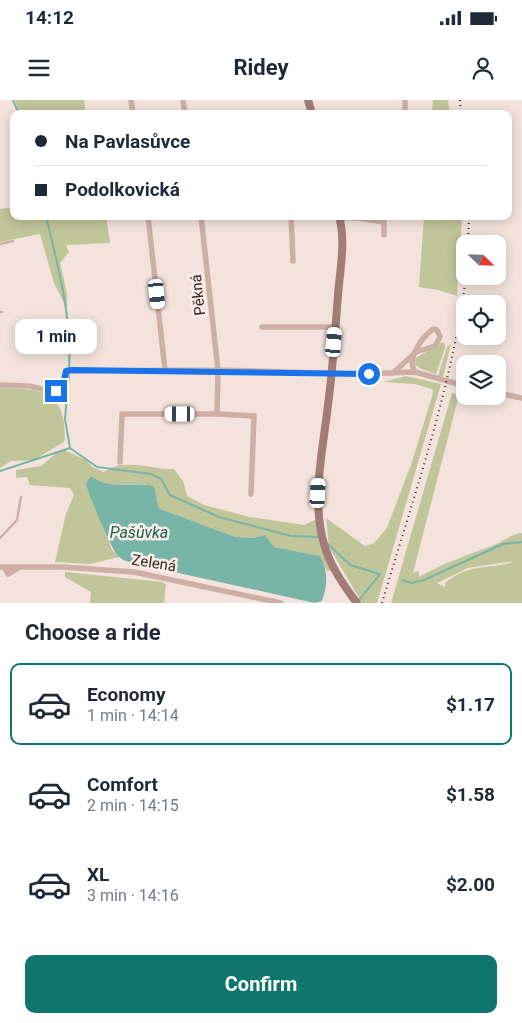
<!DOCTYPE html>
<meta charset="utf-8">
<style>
:root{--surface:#fff;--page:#f6f6f7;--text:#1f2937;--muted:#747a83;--line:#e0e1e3;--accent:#0f766e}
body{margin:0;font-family:Roboto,sans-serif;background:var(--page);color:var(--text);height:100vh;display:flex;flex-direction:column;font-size:19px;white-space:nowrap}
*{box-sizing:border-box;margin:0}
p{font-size:16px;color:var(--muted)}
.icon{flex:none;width:28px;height:28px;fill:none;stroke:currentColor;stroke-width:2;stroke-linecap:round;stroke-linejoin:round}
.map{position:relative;height:503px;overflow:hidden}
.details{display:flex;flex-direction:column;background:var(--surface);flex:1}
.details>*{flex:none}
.banner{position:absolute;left:10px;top:10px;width:502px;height:110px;border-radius:10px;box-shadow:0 2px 12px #0003;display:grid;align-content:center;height:110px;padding:0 25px;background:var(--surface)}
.needle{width:32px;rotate:113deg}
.tools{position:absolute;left:456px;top:135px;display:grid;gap:10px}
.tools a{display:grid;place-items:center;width:50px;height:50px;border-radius:10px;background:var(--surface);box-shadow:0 2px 12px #0003;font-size:25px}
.end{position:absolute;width:22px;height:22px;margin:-11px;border:6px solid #1a73e8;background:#fff;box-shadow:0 0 0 2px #fff}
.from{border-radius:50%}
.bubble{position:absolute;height:35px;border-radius:10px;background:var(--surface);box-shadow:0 2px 12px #0003;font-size:16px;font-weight:700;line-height:35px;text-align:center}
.car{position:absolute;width:15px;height:30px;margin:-15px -8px;border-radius:6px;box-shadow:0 0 4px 1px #0007;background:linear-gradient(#fff 24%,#345 0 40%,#fff 0 76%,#345 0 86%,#fff 0)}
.banner b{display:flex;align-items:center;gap:18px;height:48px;font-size:19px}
.banner b+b{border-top:1px solid var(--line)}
.banner i{width:12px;height:12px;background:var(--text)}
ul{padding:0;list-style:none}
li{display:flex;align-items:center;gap:15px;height:82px;margin:0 10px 8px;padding:0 15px;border:2px solid transparent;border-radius:10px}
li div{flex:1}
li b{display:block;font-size:19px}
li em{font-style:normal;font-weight:700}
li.on{border-color:var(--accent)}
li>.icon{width:45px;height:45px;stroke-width:1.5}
h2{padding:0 25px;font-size:22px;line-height:60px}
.primary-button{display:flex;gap:10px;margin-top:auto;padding:10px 25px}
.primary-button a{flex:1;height:58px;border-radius:10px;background:var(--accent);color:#fff;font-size:20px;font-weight:700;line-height:58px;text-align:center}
.status{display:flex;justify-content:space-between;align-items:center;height:35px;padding:0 25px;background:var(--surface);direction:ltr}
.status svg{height:14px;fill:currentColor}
header{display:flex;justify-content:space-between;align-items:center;height:65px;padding:0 25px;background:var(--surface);font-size:22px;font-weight:700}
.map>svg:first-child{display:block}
</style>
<div class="status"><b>14:12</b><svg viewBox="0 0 49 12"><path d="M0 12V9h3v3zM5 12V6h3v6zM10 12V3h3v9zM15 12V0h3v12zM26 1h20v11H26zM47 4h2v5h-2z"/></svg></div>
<header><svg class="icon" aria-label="menu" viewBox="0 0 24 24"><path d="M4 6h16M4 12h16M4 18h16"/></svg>Ridey<svg class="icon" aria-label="person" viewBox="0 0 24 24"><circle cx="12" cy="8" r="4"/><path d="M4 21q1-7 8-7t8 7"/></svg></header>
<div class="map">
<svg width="522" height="503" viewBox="0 0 522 503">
<rect width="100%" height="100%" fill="#f4e3dc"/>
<path fill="#c1c59a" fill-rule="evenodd" d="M15,0H84L86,14H20Z
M433,0H448L450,14H432Z
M14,107V116H106L110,143L66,145L69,152L60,163L67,193V209L54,183L40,134L0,142V109Z
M424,116H462L457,196L438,190L419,187Z
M442,242L445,244V248L436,274L421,269L415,264L416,258Z
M451,244L443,277L438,276L447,247Z
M406,276L441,284L377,503H362L329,447L326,418L365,446L374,443L387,428L412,362L433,293L432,289L414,284L384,282Z
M0,288C29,289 60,287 64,323C64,329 66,336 64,342L34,360L11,361L0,368Z
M452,293L459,295L413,473L419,471V477C443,463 468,455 494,445C504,441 511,434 522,433V503H391ZM514,461C491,471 472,461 445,483V487L437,483L468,468Z
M64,350L86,360L92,367L104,372C124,357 152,370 174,369L183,381L187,396L204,405L250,417L304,425L317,419L332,470L327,471L319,456L274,447L265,435L253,438L236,437L160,409L157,405V399L145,384L108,385L99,382L95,404L112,450L119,457L90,464L55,462L66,414L74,395L70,388L30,385L27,377L16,378V370L41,366L55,354Z
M65,472L163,482L166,485L164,503H90L91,492L65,477Z"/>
<path fill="#78b4a8" d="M91,376C110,391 131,381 153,386C158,394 155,403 160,409L236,437L253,438L265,435L274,447L320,456C328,472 328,483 322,501L315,503L142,465C134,463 123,462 117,455C113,451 86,390 86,383Z"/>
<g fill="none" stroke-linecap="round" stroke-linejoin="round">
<path stroke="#78b4a8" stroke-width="2" d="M13,0L19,14
M46,116C58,166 72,217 69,269
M69,274L65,319L70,348
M0,371L70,348L97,367L151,374L161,379L170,395L219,417L291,436L319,437
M327,443L350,465L380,474L360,499
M402,480L411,483L424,480L503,444L522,442"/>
<path stroke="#ceafa6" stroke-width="2.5" d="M0,144L13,141
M0,212H2
M0,438L17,420L21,397"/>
<path stroke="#ceafa6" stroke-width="5.5" d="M131,0L133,14
M183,0L185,14
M405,0V14
M148,116L165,270
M201,116L218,270L217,314L254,316L251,394
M291,116L293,161
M340,118H358L384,122V135
M262,227H336
M393,273L416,252L435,246L440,237L437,230L433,229C422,237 406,259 415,272
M0,285L29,286L54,292L62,287L67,271L218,270L355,274L415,272L465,286
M498,293L522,298
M120,362L122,314H217
M0,467H62L134,472L281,503
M4,467L8,474L20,467"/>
<path stroke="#a27c77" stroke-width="8" d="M308,0L312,14
M339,116C346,142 340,169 338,195C335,232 333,268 328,305C323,350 311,399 324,444C330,466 343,485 357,503"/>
<path stroke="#392928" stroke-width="2" stroke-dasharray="1 4" stroke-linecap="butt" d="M460,0L461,14
M468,144L469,116
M382,503C414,395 452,288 466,176"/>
</g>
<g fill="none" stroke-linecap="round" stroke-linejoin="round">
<path stroke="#1a73e8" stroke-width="6" d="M56,291L63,285L66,271L72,270L369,274"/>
</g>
<g text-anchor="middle" stroke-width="5" stroke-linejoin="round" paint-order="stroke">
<g font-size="15" fill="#392928" stroke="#fbeee9">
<text transform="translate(198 195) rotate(-96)" y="5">Pěkná</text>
<text transform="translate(154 463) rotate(9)" y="5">Zelená</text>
</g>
<g font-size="16" font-style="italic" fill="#195f53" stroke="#fbeee9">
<text x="139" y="438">Pašůvka</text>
</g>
</g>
</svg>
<div class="tools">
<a><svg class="needle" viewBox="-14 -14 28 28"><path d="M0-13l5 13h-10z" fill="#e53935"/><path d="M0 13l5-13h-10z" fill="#747a83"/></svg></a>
<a><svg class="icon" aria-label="locate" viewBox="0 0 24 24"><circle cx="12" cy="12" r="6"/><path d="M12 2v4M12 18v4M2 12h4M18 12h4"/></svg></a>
<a><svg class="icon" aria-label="layers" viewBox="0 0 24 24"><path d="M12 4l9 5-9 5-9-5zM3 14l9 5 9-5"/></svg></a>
</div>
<i class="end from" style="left:369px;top:274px"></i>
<i class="end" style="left:56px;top:291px"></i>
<div class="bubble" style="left:15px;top:219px;width:82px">1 min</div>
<i class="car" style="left:157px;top:194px;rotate:174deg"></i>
<i class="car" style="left:334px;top:242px;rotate:5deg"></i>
<i class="car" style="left:180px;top:314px;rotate:270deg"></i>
<i class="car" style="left:318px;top:393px;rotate:3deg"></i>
<div class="banner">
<b><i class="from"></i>Na Pavlasůvce</b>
<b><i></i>Podolkovická</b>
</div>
</div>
<section class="details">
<h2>Choose a ride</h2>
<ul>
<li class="on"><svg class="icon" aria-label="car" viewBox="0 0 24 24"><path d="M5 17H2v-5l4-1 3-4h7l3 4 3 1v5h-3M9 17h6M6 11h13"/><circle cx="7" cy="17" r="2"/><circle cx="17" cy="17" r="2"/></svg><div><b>Economy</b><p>1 min · 14:14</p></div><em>$1.17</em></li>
<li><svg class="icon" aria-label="car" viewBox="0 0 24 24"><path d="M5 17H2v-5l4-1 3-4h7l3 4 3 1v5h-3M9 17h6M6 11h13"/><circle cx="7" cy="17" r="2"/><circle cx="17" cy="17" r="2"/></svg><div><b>Comfort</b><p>2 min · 14:15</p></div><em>$1.58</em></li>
<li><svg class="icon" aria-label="car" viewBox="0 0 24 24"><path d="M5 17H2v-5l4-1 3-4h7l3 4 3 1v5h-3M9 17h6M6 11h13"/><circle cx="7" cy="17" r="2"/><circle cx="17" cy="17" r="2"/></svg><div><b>XL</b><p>3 min · 14:16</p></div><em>$2.00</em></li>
</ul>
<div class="primary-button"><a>Confirm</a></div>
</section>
